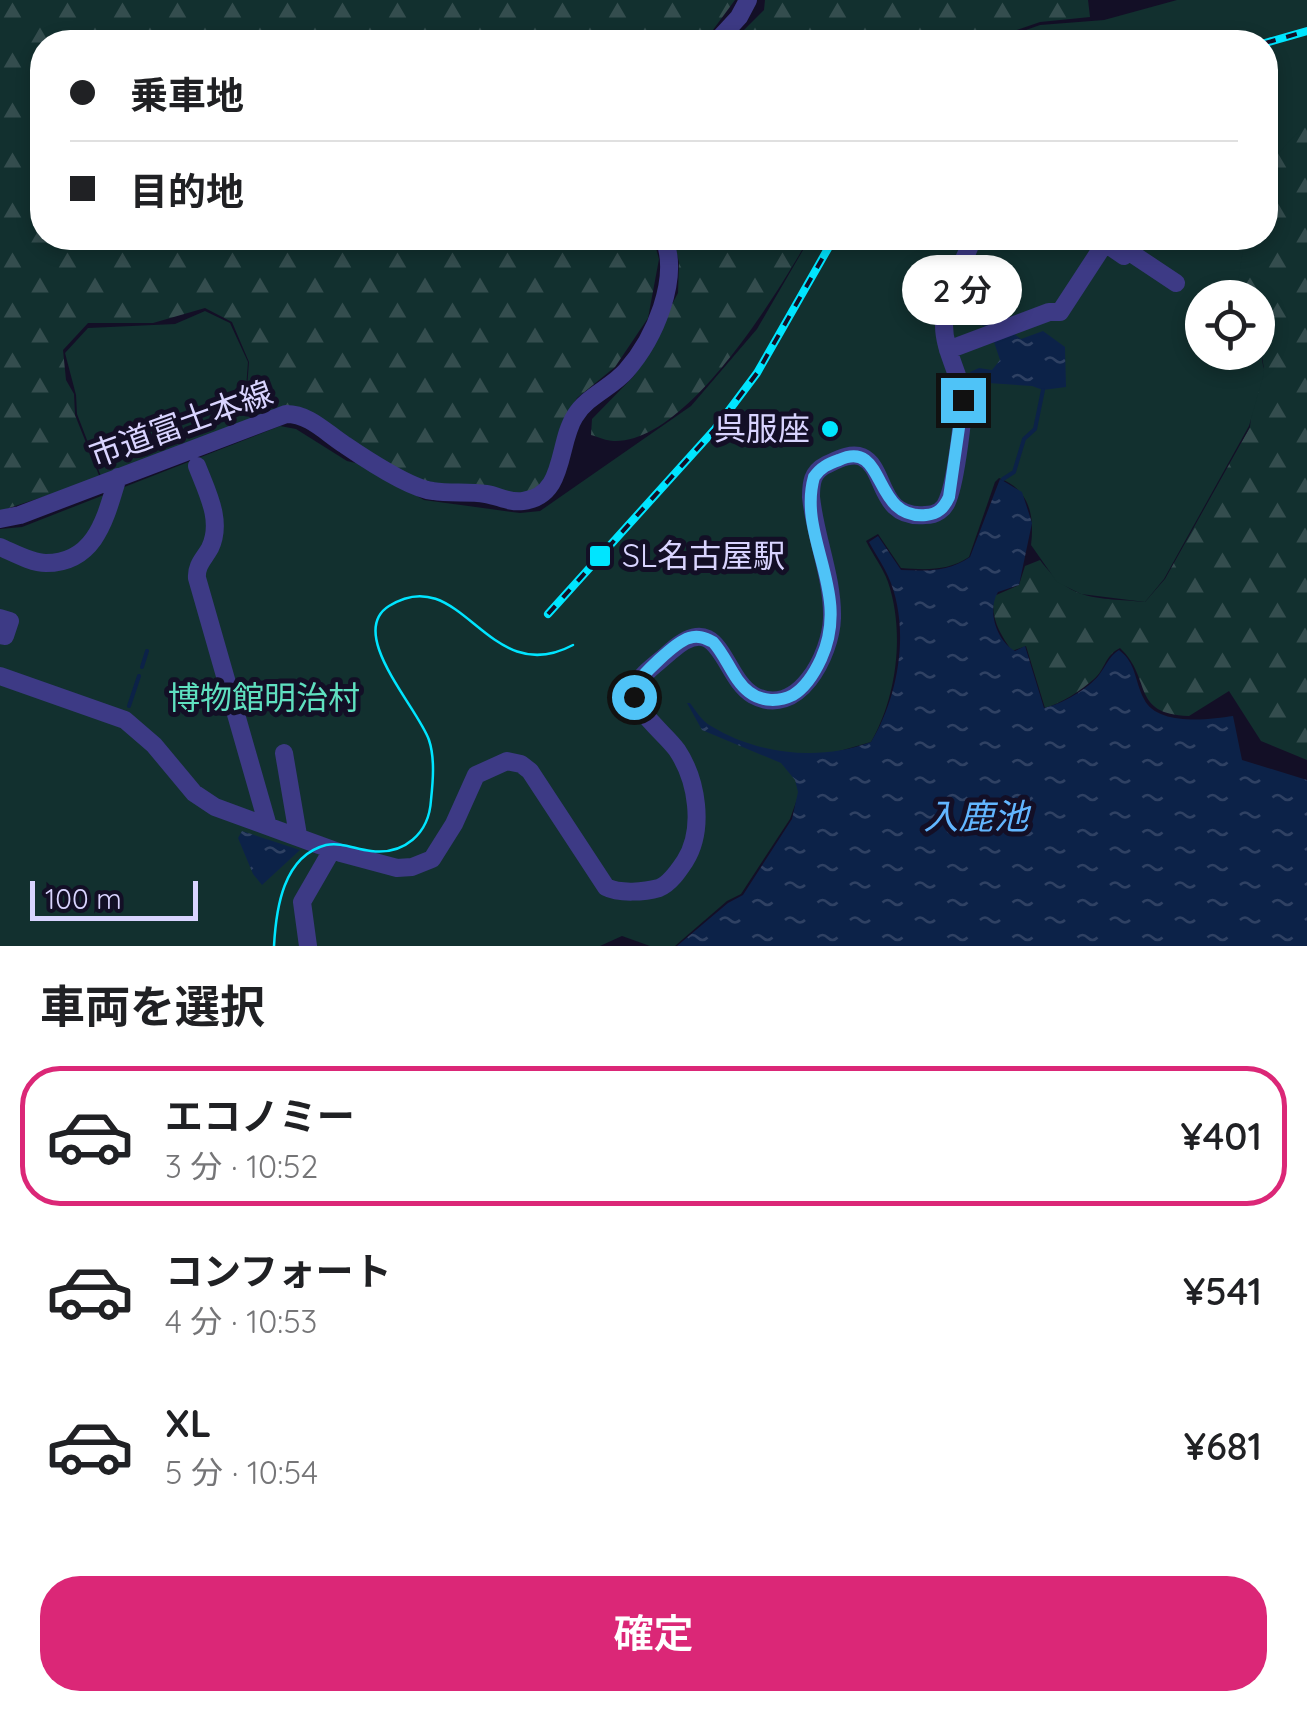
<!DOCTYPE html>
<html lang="ja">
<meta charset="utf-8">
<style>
:root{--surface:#fff;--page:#f2f2f2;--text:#202124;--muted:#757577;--line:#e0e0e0;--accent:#db2777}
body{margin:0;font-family:Quicksand,"Noto Sans JP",sans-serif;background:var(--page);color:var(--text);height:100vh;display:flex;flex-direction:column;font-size:38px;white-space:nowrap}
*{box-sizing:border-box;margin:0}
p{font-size:32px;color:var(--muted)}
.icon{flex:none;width:55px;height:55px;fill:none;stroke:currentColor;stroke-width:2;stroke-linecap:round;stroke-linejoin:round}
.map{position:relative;height:946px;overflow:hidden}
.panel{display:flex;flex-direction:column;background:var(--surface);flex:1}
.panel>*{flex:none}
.top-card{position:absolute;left:30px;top:30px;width:1248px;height:220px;border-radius:40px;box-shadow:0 5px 15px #0003;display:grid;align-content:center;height:220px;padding:0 40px;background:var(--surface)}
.tools{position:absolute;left:1185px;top:280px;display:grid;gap:20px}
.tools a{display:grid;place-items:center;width:90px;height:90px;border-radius:50%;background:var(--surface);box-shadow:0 5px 15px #0003;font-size:50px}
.scale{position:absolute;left:30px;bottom:25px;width:168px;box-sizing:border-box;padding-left:10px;border:5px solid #d9d4ff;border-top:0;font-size:28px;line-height:35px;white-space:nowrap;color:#d9d4ff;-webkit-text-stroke:8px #130f26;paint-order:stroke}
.end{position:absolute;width:45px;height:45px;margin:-22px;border:12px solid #4fc3f7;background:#111;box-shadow:0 0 0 5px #111}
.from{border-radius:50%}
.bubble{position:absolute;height:70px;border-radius:35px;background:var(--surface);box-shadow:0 5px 15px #0003;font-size:32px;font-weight:600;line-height:70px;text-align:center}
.top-card b{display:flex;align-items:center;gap:35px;height:95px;font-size:38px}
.top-card b+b{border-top:2px solid var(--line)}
.top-card i{width:25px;height:25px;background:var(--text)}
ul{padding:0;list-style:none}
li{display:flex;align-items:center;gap:30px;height:140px;margin:0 20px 15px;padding:0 20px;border:5px solid transparent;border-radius:40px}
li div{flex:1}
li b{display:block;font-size:38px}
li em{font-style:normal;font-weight:600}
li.current{border-color:var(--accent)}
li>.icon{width:90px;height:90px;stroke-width:1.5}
h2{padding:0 40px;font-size:45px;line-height:120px}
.button{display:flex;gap:20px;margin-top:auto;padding:20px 40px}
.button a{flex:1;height:115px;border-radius:40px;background:var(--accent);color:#fff;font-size:40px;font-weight:600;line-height:115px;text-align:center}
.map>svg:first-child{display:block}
</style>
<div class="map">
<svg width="1307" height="946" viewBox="0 0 1307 946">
<defs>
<pattern id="forest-firs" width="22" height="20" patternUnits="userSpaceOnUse" patternTransform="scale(2.5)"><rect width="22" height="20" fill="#12302f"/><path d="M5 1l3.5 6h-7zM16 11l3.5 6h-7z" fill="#344d4e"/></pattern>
<pattern id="water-ripples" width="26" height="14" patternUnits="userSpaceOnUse" patternTransform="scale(2.5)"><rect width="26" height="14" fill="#0c2248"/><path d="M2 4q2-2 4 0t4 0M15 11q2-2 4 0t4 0" fill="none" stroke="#2f4163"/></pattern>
</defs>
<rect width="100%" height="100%" fill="#130f26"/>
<path fill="url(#forest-firs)" d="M0,0H735L704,42H42V238H653L659,259L648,318L615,367L577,398L565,419L548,476L527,496L430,486L366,451L311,413L253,419L246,403L249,362L232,322L205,308L153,323H88L63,350L66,380L74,394L75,415L100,478L0,511Z
M765,0H1088L1090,17L1040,22L981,42H732L764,10Z
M1307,39V760L1261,741L1229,691L1189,716C1130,714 1153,679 1120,648C1105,655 1105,670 1094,679C1080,691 1062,703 1045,708L1026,646L1012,651C1001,635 990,619 994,596L1019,585L1025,566L1040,560C1072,603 1095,597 1145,602L1165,579L1250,427L1258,352L1264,369L1258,330V298H1202L1179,301L1208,238H1265V81Z
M673,238H809C777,294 687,443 614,441C607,441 598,437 591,435L592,419L634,376L678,293L679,262Z"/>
<path fill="#12302f" d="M1177,0H1307V123L1265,167V42H992L1040,25L1104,20Z
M810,238H1245L1238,281L1242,297L1202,298V352H1258V331L1264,373L1249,426L1164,579L1145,602L1081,594L1057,582L1031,545C1035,513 1028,489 999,478L995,482L969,557C948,571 926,570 901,568L878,534L866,541C873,555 883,568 888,582C905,632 897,697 871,742L829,754L807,771L790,819L741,894L727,901L675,946H650L622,936L600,946H0V529L22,527L280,426L296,429L347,461L360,464L424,500L520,513L540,511L691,406L757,329Z
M205,311L230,323L248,362L245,402L251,420L102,479L77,414L76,395L65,353L88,328L175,324Z"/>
<path fill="url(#water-ripples)" d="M990,304L1007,308L1013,333L1021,339L1043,331L1065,347L1066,387L1043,390L1032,386L973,382L970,372L979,368L992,370L1000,360L989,327L962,321L965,314Z
M1000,479L1022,492L1032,523L1019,585L998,592C986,612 998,642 1015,651L1025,646L1044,708C1062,704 1088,689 1099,675C1106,666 1109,656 1119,650C1137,664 1134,680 1144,699C1157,726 1208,720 1233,716L1242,760L1307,780V946H677L728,903L743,895L792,819L798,792L795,780L781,763L702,730L687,703H690C696,711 702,721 711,726C758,755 821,761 871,742C899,696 911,627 888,576C883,565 875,553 869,542L878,536L901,570C926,571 949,572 970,557Z
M242,831L300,850L262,885L253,874L238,838Z"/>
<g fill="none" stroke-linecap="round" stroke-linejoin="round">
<path stroke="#0c2248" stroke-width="4" d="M1003,479L1014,472L1024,439L1035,429L1043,390
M142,667L147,651
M129,706L139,676"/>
<path stroke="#3d3a85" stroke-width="18" d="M716,42L739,17L748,0
M1099,239L1124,256L1128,251L1176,283
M948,350L1049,312H1060L1105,243
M197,466C207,492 223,521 210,548C204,559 196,565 197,578L268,826
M0,519L20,515L286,414C310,414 326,433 345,445C364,458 411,489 433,491C450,494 468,491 486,494C499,496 509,503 523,501C566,496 557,444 575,416C587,396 611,388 626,371C655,338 680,279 664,238
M0,547C14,553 32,563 46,563C97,563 106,515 118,477
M0,618L10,621L5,636L0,635
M0,676L125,720L154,745L194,793L215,807L341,853L397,868L412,867L432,859L454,824L476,775L507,761L521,764L530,771L606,887C619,894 645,892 659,888C670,884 679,870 685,861C705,829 697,780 677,750C663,731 635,713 633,688C642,673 658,663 671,651C721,607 722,677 753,695C798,720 831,654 832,618C833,578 815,537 811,497C811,483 812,472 826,465C837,460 851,452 862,457C887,468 877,519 925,515C936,515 945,509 948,499C955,482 966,408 962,392C957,369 944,349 944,325C944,297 963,264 973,238
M284,753L298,835
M308,946L302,902L332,850"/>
<path stroke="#00e5ff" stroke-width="2.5" d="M274,946C276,909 283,856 326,845C341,842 355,849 371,851C404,855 429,834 431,800C433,781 435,758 429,740C418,708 346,633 389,606C462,560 487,691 573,645"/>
<defs>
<path id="rail" d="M1265,43L1307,31
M548,614L715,429L757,373L834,238"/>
</defs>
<use href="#rail" stroke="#00e5ff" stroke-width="8"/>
<use href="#rail" stroke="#130f26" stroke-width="4" stroke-dasharray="11" stroke-linecap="butt"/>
</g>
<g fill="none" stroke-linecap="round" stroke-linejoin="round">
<path stroke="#4fc3f7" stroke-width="12" d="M634,697L633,688C641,676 675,642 689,638C698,635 705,638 713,642C727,657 733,680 749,692C762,702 779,702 793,695C806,687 815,672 821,659C852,592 797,537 814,477C821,467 828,464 839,460C887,438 871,520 926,515C938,514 944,508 949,497L963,400"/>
</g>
<g fill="#00e5ff" stroke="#130f26" stroke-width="4">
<circle cx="830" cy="429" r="10"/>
<rect x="588" y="544" width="24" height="24" rx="5"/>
</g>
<g text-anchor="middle" stroke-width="10" stroke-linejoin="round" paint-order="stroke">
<g font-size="32" fill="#d9d4ff" stroke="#130f26">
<text transform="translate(181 424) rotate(-20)" y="11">市道富士本線</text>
</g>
<g font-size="32" fill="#d9d4ff" stroke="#130f26" text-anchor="end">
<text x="810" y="440">呉服座</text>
<text x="622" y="567" text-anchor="start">SL名古屋駅</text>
</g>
<g font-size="32" fill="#5fe0c0" stroke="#130f26">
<text x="264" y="709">博物館明治村</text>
</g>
<g font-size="35" font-style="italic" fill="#62b6ff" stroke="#130f26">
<text x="976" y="829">入鹿池</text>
</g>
</g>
</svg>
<div class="tools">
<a><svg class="icon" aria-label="locate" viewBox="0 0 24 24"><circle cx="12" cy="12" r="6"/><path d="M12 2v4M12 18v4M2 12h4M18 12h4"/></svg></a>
</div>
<div class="scale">100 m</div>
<i class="end from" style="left:634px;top:697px"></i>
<i class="end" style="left:963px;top:400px"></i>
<div class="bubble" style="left:902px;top:255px;width:120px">2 分</div>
<div class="top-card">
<b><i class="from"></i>乗車地</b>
<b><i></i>目的地</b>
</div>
</div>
<section class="panel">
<h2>車両を選択</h2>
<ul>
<li class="current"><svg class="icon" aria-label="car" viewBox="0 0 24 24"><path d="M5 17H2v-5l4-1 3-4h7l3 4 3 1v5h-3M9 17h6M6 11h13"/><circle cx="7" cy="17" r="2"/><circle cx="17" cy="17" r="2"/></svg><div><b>エコノミー</b><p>3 分 · 10:52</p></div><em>¥401</em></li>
<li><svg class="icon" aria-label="car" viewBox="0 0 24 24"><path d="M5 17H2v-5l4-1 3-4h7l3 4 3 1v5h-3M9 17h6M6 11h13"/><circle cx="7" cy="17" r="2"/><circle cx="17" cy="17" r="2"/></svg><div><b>コンフォート</b><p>4 分 · 10:53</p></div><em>¥541</em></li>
<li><svg class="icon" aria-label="car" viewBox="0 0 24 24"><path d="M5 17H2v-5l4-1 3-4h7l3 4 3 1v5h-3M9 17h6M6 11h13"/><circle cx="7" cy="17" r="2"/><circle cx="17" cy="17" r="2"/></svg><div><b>XL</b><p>5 分 · 10:54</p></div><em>¥681</em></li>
</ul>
<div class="button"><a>確定</a></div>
</section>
